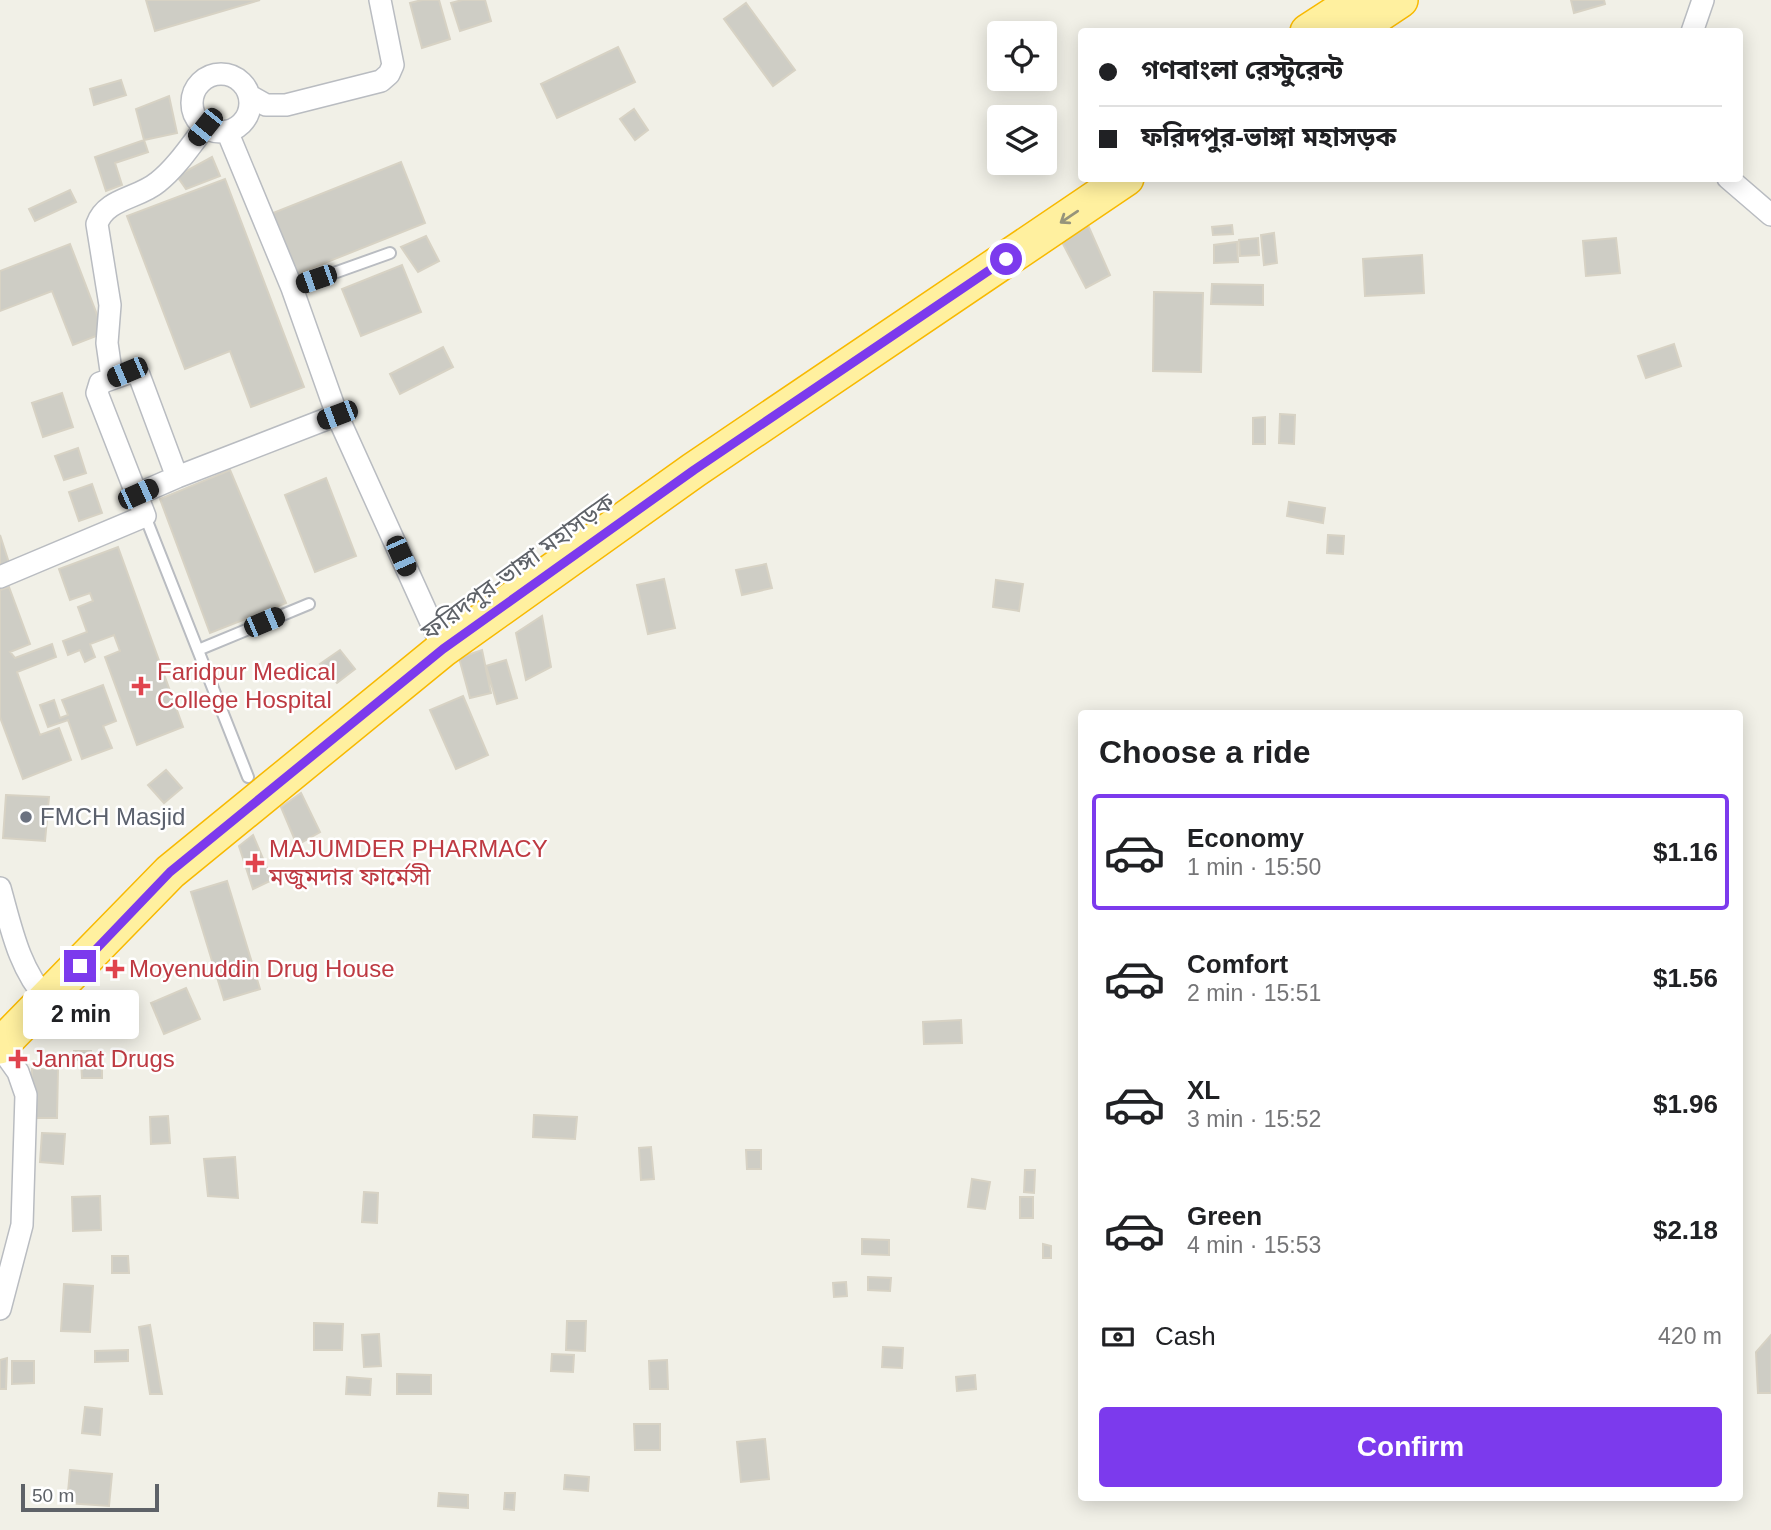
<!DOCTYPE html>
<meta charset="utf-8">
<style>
:root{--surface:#fff;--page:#f2f2f2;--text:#202124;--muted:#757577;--line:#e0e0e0;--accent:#7c3aed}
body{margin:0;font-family:Helvetica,"Noto Sans Bengali",sans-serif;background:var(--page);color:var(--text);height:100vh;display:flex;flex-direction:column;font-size:26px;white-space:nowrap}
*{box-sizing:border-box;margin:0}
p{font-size:23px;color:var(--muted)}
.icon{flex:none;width:38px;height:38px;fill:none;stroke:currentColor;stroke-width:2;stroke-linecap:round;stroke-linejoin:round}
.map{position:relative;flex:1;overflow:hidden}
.details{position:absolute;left:1078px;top:710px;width:665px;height:791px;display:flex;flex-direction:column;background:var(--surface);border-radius:7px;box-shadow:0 4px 18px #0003}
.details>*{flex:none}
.guide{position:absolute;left:1078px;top:28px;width:665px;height:154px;border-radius:7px;box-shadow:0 4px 18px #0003;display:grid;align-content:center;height:154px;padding:0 21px;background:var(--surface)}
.controls{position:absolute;left:987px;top:21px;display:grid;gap:14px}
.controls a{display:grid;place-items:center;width:70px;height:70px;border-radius:7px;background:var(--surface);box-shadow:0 4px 18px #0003;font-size:35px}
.scale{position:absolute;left:21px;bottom:18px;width:138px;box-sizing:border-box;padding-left:7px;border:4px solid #5e6268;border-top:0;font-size:19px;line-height:24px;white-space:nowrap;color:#5e6268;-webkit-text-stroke:5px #fff;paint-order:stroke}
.end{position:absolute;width:32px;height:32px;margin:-16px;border:9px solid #7c3aed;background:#fff;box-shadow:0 0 0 4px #fff}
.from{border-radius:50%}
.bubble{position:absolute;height:49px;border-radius:7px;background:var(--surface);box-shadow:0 4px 18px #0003;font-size:23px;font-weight:700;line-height:49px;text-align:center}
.car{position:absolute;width:21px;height:42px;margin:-21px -10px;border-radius:9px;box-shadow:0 0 5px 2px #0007;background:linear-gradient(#222 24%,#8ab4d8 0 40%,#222 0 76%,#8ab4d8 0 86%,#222 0)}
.guide b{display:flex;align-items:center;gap:24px;height:66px;font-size:26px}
.guide b+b{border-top:2px solid var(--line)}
.guide i{width:18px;height:18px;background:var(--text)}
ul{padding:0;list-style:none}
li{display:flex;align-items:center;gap:21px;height:116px;margin:0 14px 10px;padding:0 7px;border:4px solid transparent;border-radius:7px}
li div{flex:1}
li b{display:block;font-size:26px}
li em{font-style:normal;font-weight:700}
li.active{border-color:var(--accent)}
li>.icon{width:63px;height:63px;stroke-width:1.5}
h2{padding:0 21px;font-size:32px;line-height:84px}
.pay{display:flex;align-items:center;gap:18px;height:77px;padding:0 21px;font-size:26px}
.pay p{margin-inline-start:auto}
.cta{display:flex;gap:14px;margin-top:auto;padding:14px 21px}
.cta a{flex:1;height:80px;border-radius:7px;background:var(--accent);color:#fff;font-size:28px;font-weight:700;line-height:80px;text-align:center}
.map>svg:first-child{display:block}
</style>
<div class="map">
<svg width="1771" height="1530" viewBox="0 0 1771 1530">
<rect width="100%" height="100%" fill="#f1f0e7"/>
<path fill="#cecdc5" stroke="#d7d2c4" stroke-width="2" d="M146,0H260L155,31Z
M422,0H439L450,39L422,48L410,3Z
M462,0H485L491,21L460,31L451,3Z
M1571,0H1604L1605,4L1574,13Z
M746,3L795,70L773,86L724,19Z
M618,47L635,82L557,118L541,84Z
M121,80L126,95L94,105L90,89Z
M169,96L177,133L144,140L136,109Z
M634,109L648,130L635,140L620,119Z
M144,140L148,152L115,163L122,185L106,191L95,157Z
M212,157L220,176L186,189L177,176Z
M401,162L425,223L297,274L273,213Z
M225,179L304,387L251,407L230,351L185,369L127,216Z
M70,190L76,202L35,221L29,209Z
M1087,223L1110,275L1086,288L1061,240Z
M1232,225L1233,234L1213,235L1212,227Z
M1274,233L1277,263L1264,265L1261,235Z
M426,236L439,261L418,272L401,247Z
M1258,238L1259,255L1240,256L1239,240Z
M1616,238L1620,273L1586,276L1583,241Z
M1237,242L1238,262L1214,263V245Z
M70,244L104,333L73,345L52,291L0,311V271Z
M1422,255L1424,293L1365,296L1363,259Z
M402,265L421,312L361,336L342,289Z
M1212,284L1263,285V305L1211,304Z
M1154,292L1203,293L1201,372L1153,371Z
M1674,344L1681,366L1646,378L1638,356Z
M443,347L453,367L400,394L390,374Z
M62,393L73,427L43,437L32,403Z
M1280,414L1295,415L1294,444L1279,443Z
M1265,417V444H1253V418Z
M78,448L86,473L64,480L55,456Z
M230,470L286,603L210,633L160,499Z
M326,478L356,556L315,572L285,495Z
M92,484L102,513L79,521L69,492Z
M1289,502L1325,508L1323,523L1287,516Z
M0,535L10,566L0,570Z
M1328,535L1344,536L1343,554L1327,553Z
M118,547L183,727L137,745L105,657L120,651L114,635L90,644L95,657L85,662L80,650L68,655L63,641L87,632L78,607L93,601L90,593L70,600L59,569Z
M766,564L772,588L742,595L736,570Z
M664,579L675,628L648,634L637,585Z
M996,580L1023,584L1019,611L993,607Z
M9,587L30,644L10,652L15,658L52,644L56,657L17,672L40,735L59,728L71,760L23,779L0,717V590Z
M542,616L551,667L526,680L516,633Z
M340,650L355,669L337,683L320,664Z
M482,650L491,693L470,698L459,658Z
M506,660L517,698L497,704L486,666Z
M103,685L116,721L103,726L112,748L82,759L68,720L48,727L40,705L54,700L60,718L68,715L62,700Z
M463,696L488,755L456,769L430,710Z
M166,770L182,788L164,803L148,785Z
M301,793L320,832L297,845L281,807Z
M6,795L49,797L45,841L3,838Z
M253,835L272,880L253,889L239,846Z
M227,881L260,989L224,1000L191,892Z
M186,988L200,1019L164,1034L151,1003Z
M961,1020L962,1043L924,1044L923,1022Z
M74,1051H91V1060H74Z
M102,1060V1078H82L81,1061Z
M32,1069H58L57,1118H31Z
M534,1115L577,1117L575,1139L533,1137Z
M168,1116L170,1143L151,1144L150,1117Z
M42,1133L65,1134L63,1164L40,1162Z
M651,1147L654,1179L641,1180L639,1148Z
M746,1150H761V1169H747Z
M235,1157L238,1198L208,1196L204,1159Z
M1025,1170H1035L1034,1193L1024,1192Z
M972,1179L990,1182L985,1209L968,1207Z
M364,1192L378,1193L377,1223L362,1222Z
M100,1196L101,1230L73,1231L72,1197Z
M1020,1197H1033V1218H1020Z
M862,1239L889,1240V1255L862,1254Z
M1043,1244L1051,1246V1258H1043Z
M112,1256H128L129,1273H112Z
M868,1277L891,1278L890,1291L868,1290Z
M846,1282L847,1296L834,1297L833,1283Z
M64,1284L93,1286L90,1332L61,1331Z
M567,1321H586L585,1351L566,1350Z
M314,1323L343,1324L342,1350H314Z
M150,1325L162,1394H150L139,1327Z
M379,1334L381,1366L364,1367L362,1335Z
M1771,1335V1393H1758L1756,1352Z
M883,1347L903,1348L902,1368L882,1367Z
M128,1350V1361L95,1362V1351Z
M552,1354L574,1355L573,1372L551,1371Z
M7,1358L6,1389H0V1360Z
M667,1360L668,1389H650L649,1361Z
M12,1361H34V1383L12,1384Z
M397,1374L431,1375V1394H397Z
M975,1375L976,1389L957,1391L956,1377Z
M347,1377L371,1379L370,1395L346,1394Z
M85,1407L102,1409L100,1435L82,1433Z
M634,1424H660V1450H635Z
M765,1439L769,1479L741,1482L737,1442Z
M70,1470L112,1474L109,1506L67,1503Z
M565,1475L589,1477L588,1491L564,1489Z
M439,1493L468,1495V1508L438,1506Z
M505,1493H515L514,1510L504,1509Z"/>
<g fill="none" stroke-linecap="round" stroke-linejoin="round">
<defs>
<path id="service" d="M292,288L390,253
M145,516L248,777
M198,650L309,604"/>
<path id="minor" d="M1692,32L1703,0
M192 103a29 29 0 1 1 58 0a29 29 0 1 1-58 0Z
M250,96L266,105H286L381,81L389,74L393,65L380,0
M227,131L292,288L337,415L443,649
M1728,178L1771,215
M112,378L107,343L110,305L97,224C106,198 138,199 158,182C176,168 191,145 205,127
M177,477L337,415
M0,577L145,516L97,393L100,383L134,371L139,375L177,477L138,494
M0,888C11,927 19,969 47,999
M0,1047L18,1072L26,1095L22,1225L0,1309"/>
<path id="trunk" d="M1308,32L1357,0
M1352,32L1400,0
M0,1046L170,872L443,649L694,470L1126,178"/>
</defs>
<use href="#service" stroke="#b9bcc1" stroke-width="14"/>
<use href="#minor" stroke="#b9bcc1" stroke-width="24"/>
<use href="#trunk" stroke="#f8b900" stroke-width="38"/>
<use href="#service" stroke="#fff" stroke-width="10"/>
<use href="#minor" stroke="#fff" stroke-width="21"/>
<use href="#trunk" stroke="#fff09f" stroke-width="35"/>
</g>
<defs><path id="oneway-shaft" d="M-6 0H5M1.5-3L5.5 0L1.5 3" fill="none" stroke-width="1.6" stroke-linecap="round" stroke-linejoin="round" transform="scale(1.75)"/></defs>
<use stroke="#96947b" href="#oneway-shaft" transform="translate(1069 217) rotate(146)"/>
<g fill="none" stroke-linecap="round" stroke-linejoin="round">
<path stroke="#7c3aed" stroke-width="9" d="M80,966L170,872L443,649L694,470L1006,259"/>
</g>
<g fill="#e0444e" stroke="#fff" stroke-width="2.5">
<path d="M137.5 675.5h7v7h7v7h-7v7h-7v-7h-7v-7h7z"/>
<path d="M251.5 852.5h7v7h7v7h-7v7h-7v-7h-7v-7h7z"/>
<path d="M111.5 958.5h7v7h7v7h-7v7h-7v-7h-7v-7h7z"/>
<path d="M14.5 1048.5h7v7h7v7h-7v7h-7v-7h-7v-7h7z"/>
</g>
<circle fill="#6b7280" stroke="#fff" stroke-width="2.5" cx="26" cy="817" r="7"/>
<g text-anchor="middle" stroke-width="5" stroke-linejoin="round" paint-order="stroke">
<g font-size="24" fill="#5e6268" stroke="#fff">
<text transform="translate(518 567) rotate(-36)" y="8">ফরিদপুর-ভাঙ্গা মহাসড়ক</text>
</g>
<g font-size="24" fill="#be3a42" stroke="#fff" text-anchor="start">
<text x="157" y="680">Faridpur Medical<tspan x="157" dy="28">College Hospital</tspan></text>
<text x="269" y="857">MAJUMDER PHARMACY<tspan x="269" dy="28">মজুমদার ফার্মেসী</tspan></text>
<text x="129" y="977">Moyenuddin Drug House</text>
<text x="32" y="1067">Jannat Drugs</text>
</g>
<g font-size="24" fill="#5b616d" stroke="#fff" text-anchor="start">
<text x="40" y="825">FMCH Masjid</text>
</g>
</g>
</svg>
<div class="controls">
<a><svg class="icon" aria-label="locate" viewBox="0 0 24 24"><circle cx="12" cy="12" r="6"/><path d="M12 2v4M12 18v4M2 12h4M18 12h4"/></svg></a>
<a><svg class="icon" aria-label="layers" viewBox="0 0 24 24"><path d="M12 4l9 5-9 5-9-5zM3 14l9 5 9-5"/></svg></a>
</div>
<div class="scale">50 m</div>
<i class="end from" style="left:1006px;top:259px"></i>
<i class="end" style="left:80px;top:966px"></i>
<div class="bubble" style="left:23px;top:990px;width:116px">2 min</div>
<i class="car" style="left:205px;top:127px;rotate:219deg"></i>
<i class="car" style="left:316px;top:279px;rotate:251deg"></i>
<i class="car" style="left:127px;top:372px;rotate:247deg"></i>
<i class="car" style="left:337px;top:415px;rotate:249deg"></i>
<i class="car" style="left:138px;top:494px;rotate:66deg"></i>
<i class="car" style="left:401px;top:556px;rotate:156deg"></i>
<i class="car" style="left:264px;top:622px;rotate:67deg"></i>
<div class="guide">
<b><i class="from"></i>গণবাংলা রেস্টুরেন্ট</b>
<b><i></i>ফরিদপুর-ভাঙ্গা মহাসড়ক</b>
</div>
<section class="details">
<h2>Choose a ride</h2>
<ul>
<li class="active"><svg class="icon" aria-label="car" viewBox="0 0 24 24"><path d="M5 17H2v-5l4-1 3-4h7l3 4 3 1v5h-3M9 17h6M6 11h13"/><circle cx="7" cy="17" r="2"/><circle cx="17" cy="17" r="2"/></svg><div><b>Economy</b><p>1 min · 15:50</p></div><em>$1.16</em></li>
<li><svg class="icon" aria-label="car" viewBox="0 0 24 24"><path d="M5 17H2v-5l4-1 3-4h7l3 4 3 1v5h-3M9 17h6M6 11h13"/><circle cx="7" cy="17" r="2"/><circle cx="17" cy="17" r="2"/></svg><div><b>Comfort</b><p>2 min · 15:51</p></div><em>$1.56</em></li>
<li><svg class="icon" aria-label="car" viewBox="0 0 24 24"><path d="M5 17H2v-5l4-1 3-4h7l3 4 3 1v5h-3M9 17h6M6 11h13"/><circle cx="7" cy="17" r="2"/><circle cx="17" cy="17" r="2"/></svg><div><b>XL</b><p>3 min · 15:52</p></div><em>$1.96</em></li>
<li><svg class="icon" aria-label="car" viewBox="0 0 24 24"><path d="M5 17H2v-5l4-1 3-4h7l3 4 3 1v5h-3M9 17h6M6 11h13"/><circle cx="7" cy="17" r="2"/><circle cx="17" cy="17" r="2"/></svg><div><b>Green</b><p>4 min · 15:53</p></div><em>$2.18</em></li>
</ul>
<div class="pay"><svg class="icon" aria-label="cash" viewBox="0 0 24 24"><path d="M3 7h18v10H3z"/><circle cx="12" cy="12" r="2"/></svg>Cash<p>420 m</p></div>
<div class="cta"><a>Confirm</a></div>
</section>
</div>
